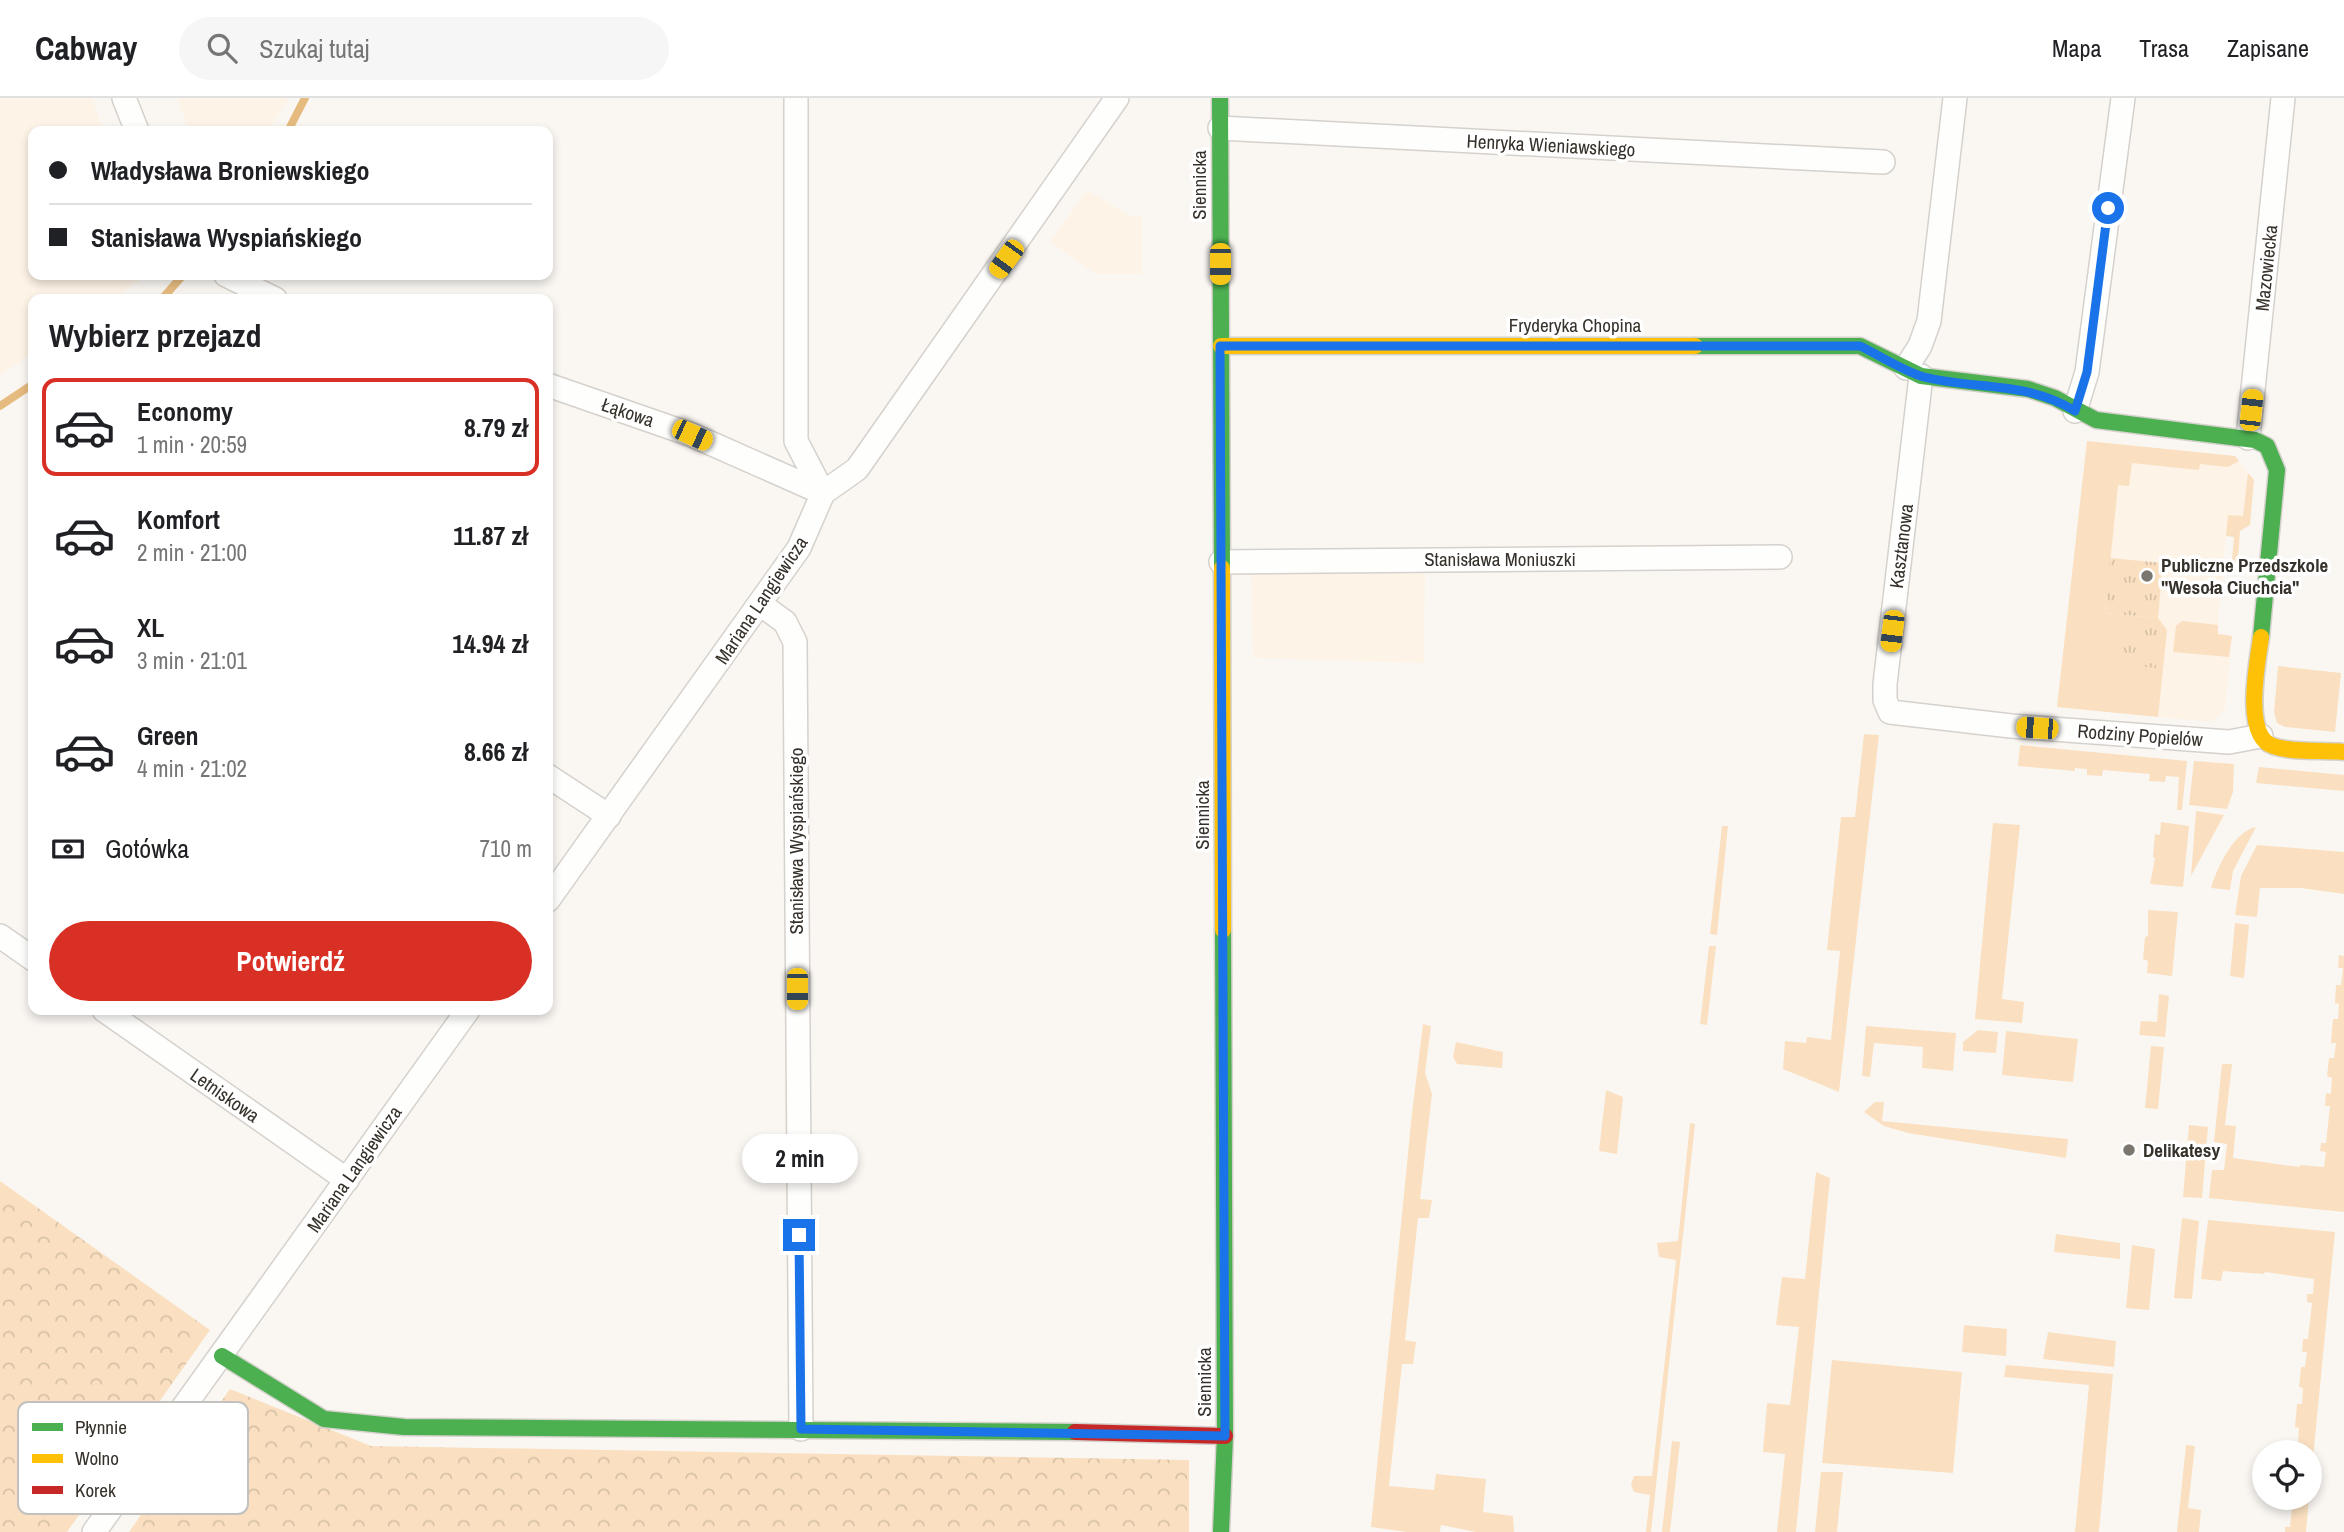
<!DOCTYPE html>
<html lang="pl">
<meta charset="utf-8">
<style>
:root{--surface:#fff;--page:#f6f6f6;--text:#202124;--muted:#757577;--line:#e0e0e0;--accent:#d93025}
body{margin:0;font-family:"Archivo Narrow",sans-serif;background:var(--page);color:var(--text);height:100vh;display:flex;flex-direction:column;font-size:26px;white-space:nowrap}
*{box-sizing:border-box;margin:0}
p{font-size:23px;color:var(--muted)}
.icon{flex:none;width:38px;height:38px;fill:none;stroke:currentColor;stroke-width:2;stroke-linecap:round;stroke-linejoin:round}
.map{position:relative;flex:1;overflow:hidden}
.details{position:absolute;left:28px;top:196px;width:525px;height:721px;display:flex;flex-direction:column;background:var(--surface);border-radius:14px;box-shadow:0 4px 10px #0003}
.details>*{flex:none}
.banner{position:absolute;left:28px;top:28px;width:525px;height:154px;border-radius:14px;box-shadow:0 4px 10px #0003;display:grid;align-content:center;height:154px;padding:0 21px;background:var(--surface)}
.buttons{position:absolute;left:2252px;top:1342px;display:grid;gap:14px}
.buttons a{display:grid;place-items:center;width:70px;height:70px;border-radius:50%;background:var(--surface);box-shadow:0 4px 10px #0003;font-size:35px}
.end{position:absolute;width:32px;height:32px;margin:-16px;border:9px solid #1a73e8;background:#fff;box-shadow:0 0 0 4px #fff}
.from{border-radius:50%}
.bubble{position:absolute;height:49px;border-radius:24px;background:var(--surface);box-shadow:0 4px 10px #0003;font-size:23px;font-weight:700;line-height:49px;text-align:center}
.car{position:absolute;width:21px;height:42px;margin:-21px -10px;border-radius:9px;box-shadow:0 0 5px 2px #0007;background:linear-gradient(#f5c518 24%,#345 0 40%,#f5c518 0 76%,#345 0 86%,#f5c518 0)}
.banner b{display:flex;align-items:center;gap:24px;height:66px;font-size:26px}
.banner b+b{border-top:2px solid var(--line)}
.banner i{width:18px;height:18px;background:var(--text)}
ul{padding:0;list-style:none}
li{display:flex;align-items:center;gap:21px;height:98px;margin:0 14px 10px;padding:0 7px;border:4px solid transparent;border-radius:14px}
li div{flex:1}
li b{display:block;font-size:26px}
li em{font-style:normal;font-weight:700}
li.current{border-color:var(--accent)}
li>.icon{width:63px;height:63px;stroke-width:1.5}
h2{padding:0 21px;font-size:32px;line-height:84px}
.pay{display:flex;align-items:center;gap:18px;height:77px;padding:0 21px;font-size:26px}
.pay p{margin-inline-start:auto}
.primary-button{display:flex;gap:14px;margin-top:auto;padding:14px 21px}
.primary-button a{flex:1;height:80px;border-radius:42px;background:var(--accent);color:#fff;font-size:28px;font-weight:700;line-height:80px;text-align:center}
header{display:flex;align-items:center;gap:42px;box-sizing:border-box;height:98px;padding:0 35px;background:var(--surface);border-bottom:2px solid var(--line)}
header strong{font-size:33px}
nav{display:flex;gap:38px;margin-inline-start:auto;font-size:24px}
.search{width:490px;height:63px;background:var(--page);display:flex;align-items:center;gap:18px;box-sizing:border-box;padding:0 24px;border-radius:38px;color:var(--muted);font-size:26px}
.map>svg:first-child{display:block}
</style>
<header>
<strong>Cabway</strong>
<div class="search"><svg class="icon" aria-label="search" viewBox="0 0 24 24"><circle cx="10" cy="10" r="6"/><path d="M15 15l6 6"/></svg>Szukaj tutaj</div>
<nav><a>Mapa</a><a>Trasa</a><a>Zapisane</a></nav>
</header>
<div class="map">
<svg width="2344" height="1434" viewBox="0 0 2344 1434">
<defs>
<pattern id="forest-crowns" width="20" height="18" patternUnits="userSpaceOnUse" patternTransform="scale(1.75)"><rect width="20" height="18" fill="#fae0c0"/><path d="M2 6a3 3 0 1 1 6 0M12 15a3 3 0 1 1 6 0" fill="none" stroke="#d7c1a5"/></pattern>
<pattern id="park-tufts" width="24" height="20" patternUnits="userSpaceOnUse" patternTransform="scale(1.75)"><rect width="24" height="20" fill="#fae0c0"/><path d="M3 7l-1-3M5 7V3M7 7l1-3M15 17l-1-3M17 17v-4M19 17l1-3" fill="none" stroke="#d7c1a5"/></pattern>
</defs>
<rect width="100%" height="100%" fill="#faf7f3"/>
<path fill="#fdf3e6" d="M0,0H91L104,33H33V177H148L112,201H33V255L0,277Z
M177,0H289L268,33H189Z
M1087,92L1130,118L1142,117V176H1096L1050,144Z
M2087,343L2235,358L2248,375L2243,418L2228,417L2226,438L2217,535L2232,538L2225,612L2210,624L2057,609Z
M1251,473H1425L1424,565L1253,560Z"/>
<path fill="#fae0c0" d="M2087,343L2235,358L2239,363L2228,369L2200,366L2199,372L2132,365L2129,388L2118,387L2105,515L2158,520L2167,532L2158,619L2057,609Z
M2248,375L2254,382L2250,427L2240,433L2237,474L2231,473L2234,439L2226,438L2228,417L2243,418Z
M2182,523L2218,527V536L2232,538L2229,559L2173,554L2176,528Z
M2278,568L2341,575L2335,634L2285,629L2277,625L2274,614Z
M1864,636L1879,637L1839,994L1783,971L1785,943L1806,945L1807,939L1831,942L1840,853L1827,852L1841,719H1855Z
M2020,647L2187,663L2182,712H2177L2179,679L2166,678L2165,684L2149,683L2150,676L2103,672L2102,678L2087,677V671L2075,670V673L2018,668Z
M2194,663L2234,666L2233,694L2227,711L2189,707Z
M2259,669L2344,677V693L2256,685Z
M2196,713L2224,717L2191,778Z
M2161,724L2189,728L2183,789L2150,786L2155,760L2153,759L2155,736L2160,737Z
M1993,725L2020,727L2002,901L2024,904L2022,925L1975,921Z
M1722,728H1728L1717,837L1710,836Z
M2256,729L2233,773L2230,792L2211,790C2217,770 2234,733 2256,729Z
M2257,747L2344,754V796L2301,790H2260L2257,819L2235,817L2241,778Z
M2148,812L2178,814L2172,878L2147,875L2148,863L2143,861L2145,839L2148,838Z
M2235,825L2249,827L2244,880L2230,878Z
M1709,848H1716L1707,927L1700,926Z
M2339,857L2344,858V1114L2209,1100L2212,1072H2224L2227,1046L2214,1044L2222,966H2232L2225,1027L2236,1028L2233,1060L2299,1069L2301,1067L2324,1069L2326,1054L2320,1053L2321,1045H2326L2330,1008H2325L2326,995L2331,996L2332,980L2327,978L2329,960H2334L2336,945H2331L2333,921H2338L2339,906L2335,905L2336,887H2341L2343,870H2338Z
M2159,896L2169,898L2165,939L2139,937L2141,923L2157,924Z
M1423,926L1431,928L1425,975L1432,996L1420,1101L1432,1102L1429,1120H1418L1405,1242L1416,1244L1413,1266H1402L1389,1388L1434,1392L1436,1376L1486,1381L1483,1414L1513,1418L1514,1434H1476L1441,1427L1440,1434H1407L1371,1429L1412,1015Z
M1866,928L1956,935L1953,973L1922,970L1923,949L1874,945L1870,979L1862,978Z
M1978,932L1998,934L1996,955L1963,953V944Z
M2006,933L2078,941L2073,984L2002,977Z
M1456,944L1503,954L1502,970L1457,966L1453,959Z
M2151,948L2164,949L2158,1011L2145,1010Z
M1606,992L1623,999L1617,1056L1599,1053Z
M1875,1004H1884L1882,1023L2068,1041L2066,1060L1908,1035L1884,1028L1864,1014Z
M1690,1025L1695,1026L1651,1434H1646L1650,1397L1634,1394L1631,1387L1634,1378H1652L1676,1162L1659,1159L1657,1145L1678,1143Z
M2189,1027L2208,1029L2202,1100L2183,1099Z
M1816,1074L1830,1080L1796,1434H1777L1785,1356L1763,1354L1767,1305L1790,1307L1799,1229L1776,1227L1782,1179L1805,1181Z
M2182,1120L2199,1123L2192,1201L2174,1200Z
M2208,1122L2335,1134L2310,1391V1354H2292L2293,1344H2298L2299,1330L2295,1329L2297,1306H2302L2303,1290L2299,1289L2301,1269H2305L2307,1254H2302L2303,1241H2308L2312,1205L2307,1204V1196H2313L2314,1181L2265,1174L2264,1176L2223,1173L2221,1183L2201,1181Z
M2056,1136L2120,1145V1161L2054,1154Z
M2132,1147L2155,1151L2149,1212L2126,1210Z
M1964,1227L2007,1231L2006,1258L1962,1254Z
M2048,1234L2116,1243L2114,1269L2043,1261Z
M1832,1262L1962,1274L1953,1375L1822,1365Z
M2006,1267L2113,1276L2099,1434H2075L2089,1287L2004,1279Z
M1672,1343L1680,1344L1670,1434H1662Z
M2186,1347L2195,1348L2188,1410L2201,1412L2199,1434H2177Z
M1821,1374H1843L1837,1434H1815Z
M2293,1400H2309L2306,1434H2285V1429H2290Z"/>
<path fill="url(#forest-crowns)" d="M0,1083L210,1232L67,1434H0Z
M230,1291L371,1348L1189,1362V1434H129Z"/>
<path fill="url(#park-tufts)" d="M2110,460L2163,465L2158,520L2105,515Z
M2120,527L2159,531L2156,570L2116,566Z"/>
<g fill="none" stroke-linecap="round" stroke-linejoin="round">
<path stroke="#e6bb80" stroke-width="8" d="M288,33L305,0
M162,201L183,177
M0,308L33,286"/>
<defs>
<path id="street" d="M124,0L137,33
M796,0V343L823,395
M1220,30L1883,64
M226,177L275,201
M1906,270L1920,248L1929,223L1955,0
M1921,278L1885,586V602L1890,614L2011,628L2229,644L2261,638
M548,287L692,337L823,395
M2075,313L2087,274L2123,0
M2248,340L2283,0
M1221,464L1780,459
M760,506L785,524L795,544L801,1331
M548,678L609,718
M548,802L799,450L823,395L857,371L1117,0
M0,838L33,861
M104,912L347,1082
M94,1434L468,912"/>
<path id="fast" d="M1220,0L1222,470
M1695,248H1860L1921,278L2028,291L2055,300L2096,322L2255,342L2267,348L2277,372L2261,539
M222,1258L324,1321L404,1329L1075,1334
M1221,1434L1225,1338L1223,832"/>
<path id="slow" d="M1221,248H1695
M1222,470L1223,832
M2261,539C2258,562 2242,638 2273,648C2293,655 2322,652 2344,654"/>
<path id="jam" d="M1075,1334L1225,1338"/>
</defs>
<use href="#street" stroke="#d5d1cc" stroke-width="26"/>
<use href="#fast" stroke="#d5d1cc" stroke-width="19"/>
<use href="#slow" stroke="#d5d1cc" stroke-width="19"/>
<use href="#jam" stroke="#d5d1cc" stroke-width="19"/>
<use href="#street" stroke="#fefefd" stroke-width="23"/>
<use href="#fast" stroke="#4caf50" stroke-width="16"/>
<use href="#slow" stroke="#ffc107" stroke-width="16"/>
<use href="#jam" stroke="#c62828" stroke-width="16"/>
</g>
<g fill="none" stroke-linecap="round" stroke-linejoin="round">
<path stroke="#1a73e8" stroke-width="9" d="M799,1137L801,1331L1225,1338L1220,248H1860C1879,257 1905,274 1924,279C1976,292 2027,283 2075,313L2087,274L2108,110"/>
</g>
<g fill="#7b7670" stroke="#fff" stroke-width="2.5">
<circle cx="2147" cy="478" r="7"/>
<circle cx="2129" cy="1052" r="7"/>
</g>
<g text-anchor="middle" stroke-width="7" stroke-linejoin="round" paint-order="stroke">
<g font-size="19" fill="#36312a" stroke="#fff">
<text transform="translate(1551 47) rotate(3)" y="7">Henryka Wieniawskiego</text>
<text transform="translate(1199 87) rotate(-90)" y="7">Siennicka</text>
<text transform="translate(2266 170) rotate(-84)" y="7">Mazowiecka</text>
<text x="1575" y="234">Fryderyka Chopina</text>
<text transform="translate(628 314) rotate(19)" y="7">Łąkowa</text>
<text transform="translate(1901 448) rotate(-83)" y="7">Kasztanowa</text>
<text x="1500" y="468">Stanisława Moniuszki</text>
<text transform="translate(761 502) rotate(-56)" y="7">Mariana Langiewicza</text>
<text transform="translate(2140 637) rotate(4)" y="7">Rodziny Popielów</text>
<text transform="translate(1202 717) rotate(-90)" y="7">Siennicka</text>
<text transform="translate(796 743) rotate(-90)" y="7">Stanisława Wyspiańskiego</text>
<text transform="translate(225 997) rotate(35)" y="7">Letniskowa</text>
<text transform="translate(354 1071) rotate(-55)" y="7">Mariana Langiewicza</text>
<text transform="translate(1204 1284) rotate(-90)" y="7">Siennicka</text>
</g>
<g font-size="19" font-weight="bold" fill="#36312a" stroke="#fff" text-anchor="start">
<text x="2161" y="474">Publiczne Przedszkole<tspan x="2161" dy="22">"Wesoła Ciuchcia"</tspan></text>
<text x="2143" y="1059">Delikatesy</text>
</g>
</g>
<rect x="18" y="1304" width="230" height="112" rx="10" fill="#fff" stroke="#c3c1bf" stroke-width="2"/>
<rect x="32" y="1325" width="31" height="8" fill="#4caf50"/>
<rect x="32" y="1356" width="31" height="9" fill="#ffc107"/>
<rect x="32" y="1388" width="31" height="8" fill="#c62828"/>
<g font-size="19" fill="#36312a">
<text x="75" y="1336">Płynnie</text>
<text x="75" y="1367">Wolno</text>
<text x="75" y="1399">Korek</text>
</g>
</svg>
<div class="buttons">
<a><svg class="icon" aria-label="locate" viewBox="0 0 24 24"><circle cx="12" cy="12" r="6"/><path d="M12 2v4M12 18v4M2 12h4M18 12h4"/></svg></a>
</div>
<i class="end from" style="left:2108px;top:110px"></i>
<i class="end" style="left:799px;top:1137px"></i>
<div class="bubble" style="left:742px;top:1036px;width:116px">2 min</div>
<i class="car" style="left:1006px;top:161px;rotate:216deg"></i>
<i class="car" style="left:1220px;top:166px;rotate:180deg"></i>
<i class="car" style="left:2251px;top:312px;rotate:6deg"></i>
<i class="car" style="left:692px;top:337px;rotate:115deg"></i>
<i class="car" style="left:1892px;top:533px;rotate:187deg"></i>
<i class="car" style="left:2037px;top:630px;rotate:274deg"></i>
<i class="car" style="left:797px;top:891px;rotate:180deg"></i>
<div class="banner">
<b><i class="from"></i>Władysława Broniewskiego</b>
<b><i></i>Stanisława Wyspiańskiego</b>
</div>
<section class="details">
<h2>Wybierz przejazd</h2>
<ul>
<li class="current"><svg class="icon" aria-label="car" viewBox="0 0 24 24"><path d="M5 17H2v-5l4-1 3-4h7l3 4 3 1v5h-3M9 17h6M6 11h13"/><circle cx="7" cy="17" r="2"/><circle cx="17" cy="17" r="2"/></svg><div><b>Economy</b><p>1 min · 20:59</p></div><em>8.79 zł</em></li>
<li><svg class="icon" aria-label="car" viewBox="0 0 24 24"><path d="M5 17H2v-5l4-1 3-4h7l3 4 3 1v5h-3M9 17h6M6 11h13"/><circle cx="7" cy="17" r="2"/><circle cx="17" cy="17" r="2"/></svg><div><b>Komfort</b><p>2 min · 21:00</p></div><em>11.87 zł</em></li>
<li><svg class="icon" aria-label="car" viewBox="0 0 24 24"><path d="M5 17H2v-5l4-1 3-4h7l3 4 3 1v5h-3M9 17h6M6 11h13"/><circle cx="7" cy="17" r="2"/><circle cx="17" cy="17" r="2"/></svg><div><b>XL</b><p>3 min · 21:01</p></div><em>14.94 zł</em></li>
<li><svg class="icon" aria-label="car" viewBox="0 0 24 24"><path d="M5 17H2v-5l4-1 3-4h7l3 4 3 1v5h-3M9 17h6M6 11h13"/><circle cx="7" cy="17" r="2"/><circle cx="17" cy="17" r="2"/></svg><div><b>Green</b><p>4 min · 21:02</p></div><em>8.66 zł</em></li>
</ul>
<div class="pay"><svg class="icon" aria-label="cash" viewBox="0 0 24 24"><path d="M3 7h18v10H3z"/><circle cx="12" cy="12" r="2"/></svg>Gotówka<p>710 m</p></div>
<div class="primary-button"><a>Potwierdź</a></div>
</section>
</div>
